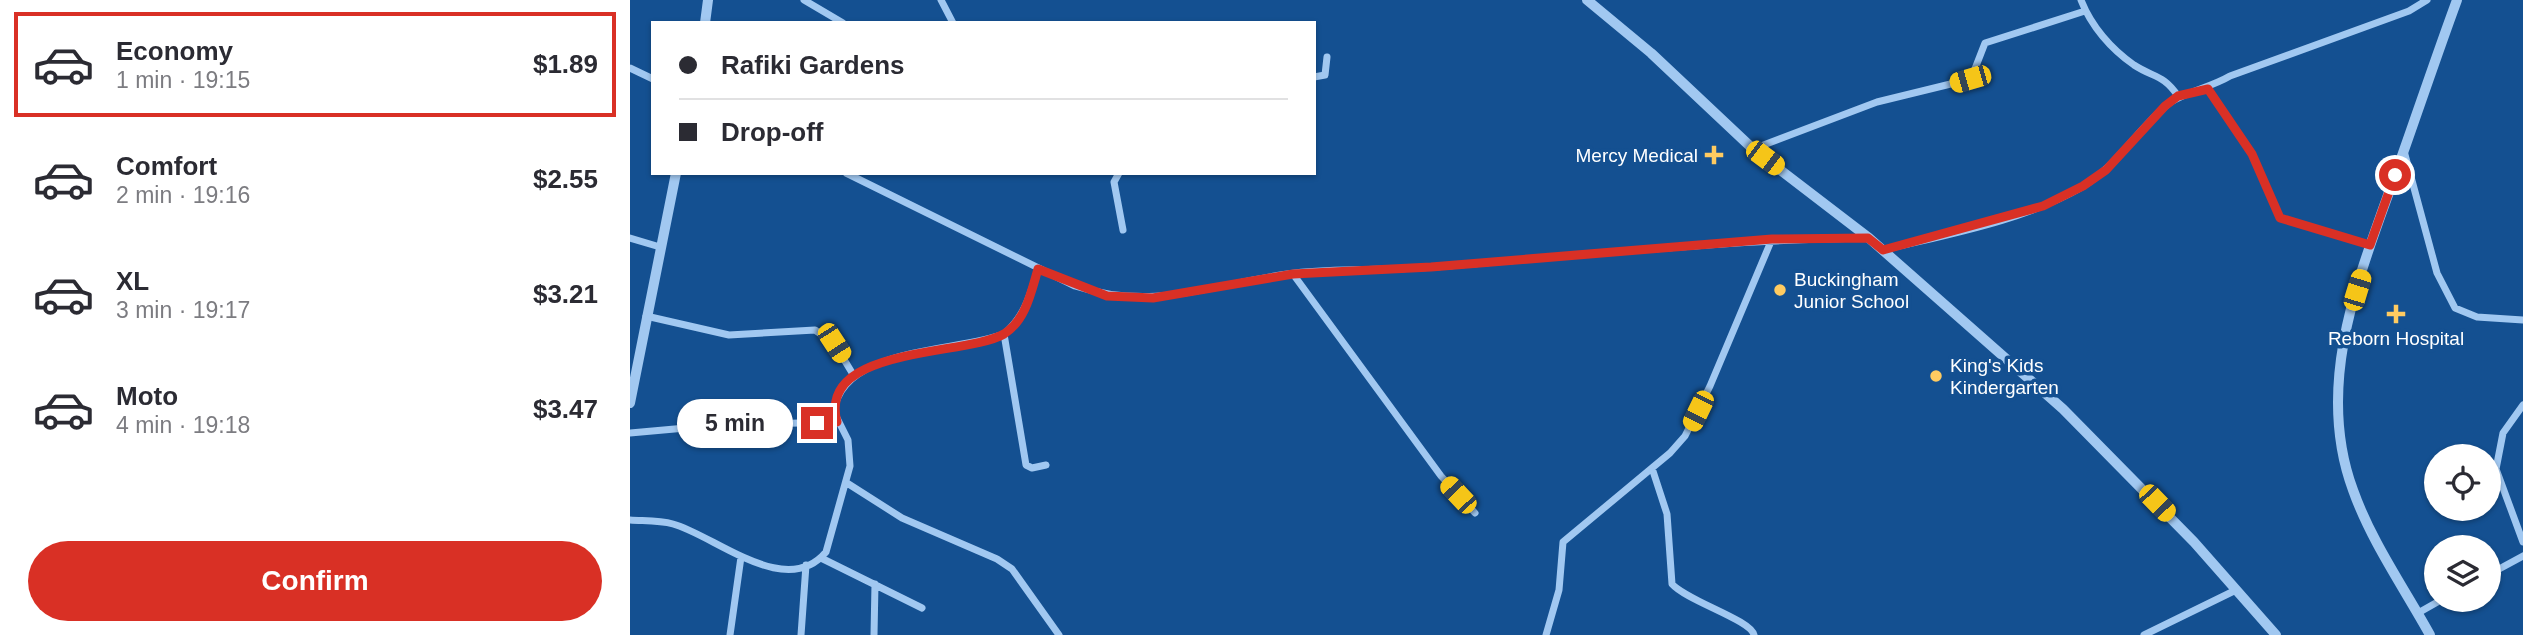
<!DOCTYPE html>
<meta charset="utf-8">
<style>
:root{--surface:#fff;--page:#f2f2f3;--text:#2b2b33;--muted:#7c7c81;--line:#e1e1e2;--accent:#d93025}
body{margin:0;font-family:Arial,sans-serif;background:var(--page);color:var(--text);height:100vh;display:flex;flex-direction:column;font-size:26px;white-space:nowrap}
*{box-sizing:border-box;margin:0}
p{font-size:23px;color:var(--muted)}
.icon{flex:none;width:38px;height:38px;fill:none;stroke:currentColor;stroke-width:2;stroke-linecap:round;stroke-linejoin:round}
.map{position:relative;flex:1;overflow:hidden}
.panel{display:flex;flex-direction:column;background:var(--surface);width:630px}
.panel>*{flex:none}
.hud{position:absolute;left:21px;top:21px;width:665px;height:154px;border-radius:0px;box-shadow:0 2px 5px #0004;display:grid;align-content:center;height:154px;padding:0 28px;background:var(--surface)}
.tools{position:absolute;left:1794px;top:444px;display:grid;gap:14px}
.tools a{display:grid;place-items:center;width:77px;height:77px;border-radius:50%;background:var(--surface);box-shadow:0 2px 5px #0004;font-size:35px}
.end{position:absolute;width:32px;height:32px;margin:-16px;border:9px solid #d93025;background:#fff;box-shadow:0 0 0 4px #fff}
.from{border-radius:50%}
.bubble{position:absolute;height:49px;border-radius:24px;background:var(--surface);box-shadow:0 2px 5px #0004;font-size:23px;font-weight:700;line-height:49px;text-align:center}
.car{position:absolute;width:21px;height:42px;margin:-21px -10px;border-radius:9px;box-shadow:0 0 5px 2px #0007;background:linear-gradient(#f5c518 24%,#345 0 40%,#f5c518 0 76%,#345 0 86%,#f5c518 0)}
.hud b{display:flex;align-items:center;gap:24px;height:66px;font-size:26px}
.hud b+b{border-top:2px solid var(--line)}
.hud i{width:18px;height:18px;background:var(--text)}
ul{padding:12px 0 0;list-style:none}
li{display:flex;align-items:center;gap:21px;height:105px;margin:0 14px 10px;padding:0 14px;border:4px solid transparent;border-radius:0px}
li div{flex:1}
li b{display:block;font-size:26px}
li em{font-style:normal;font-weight:700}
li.active{border-color:var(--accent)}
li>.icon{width:63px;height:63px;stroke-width:1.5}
.action{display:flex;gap:14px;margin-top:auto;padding:14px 28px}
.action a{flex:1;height:80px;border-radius:42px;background:var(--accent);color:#fff;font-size:28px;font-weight:700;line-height:80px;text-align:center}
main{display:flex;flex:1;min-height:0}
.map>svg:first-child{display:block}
</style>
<main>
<section class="panel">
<ul>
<li class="active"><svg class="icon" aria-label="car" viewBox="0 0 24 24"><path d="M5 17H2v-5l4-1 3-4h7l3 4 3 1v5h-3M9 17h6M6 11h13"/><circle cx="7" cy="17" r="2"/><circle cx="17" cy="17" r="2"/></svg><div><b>Economy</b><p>1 min · 19:15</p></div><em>$1.89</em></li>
<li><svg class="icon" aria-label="car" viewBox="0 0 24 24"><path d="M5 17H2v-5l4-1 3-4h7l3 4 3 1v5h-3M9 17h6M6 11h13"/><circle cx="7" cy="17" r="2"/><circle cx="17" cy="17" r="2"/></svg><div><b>Comfort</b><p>2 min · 19:16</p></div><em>$2.55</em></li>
<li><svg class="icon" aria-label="car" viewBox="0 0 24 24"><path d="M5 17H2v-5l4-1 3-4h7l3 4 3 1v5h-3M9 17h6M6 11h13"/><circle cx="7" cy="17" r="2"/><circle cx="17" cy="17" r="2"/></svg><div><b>XL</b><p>3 min · 19:17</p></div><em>$3.21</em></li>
<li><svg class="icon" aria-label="car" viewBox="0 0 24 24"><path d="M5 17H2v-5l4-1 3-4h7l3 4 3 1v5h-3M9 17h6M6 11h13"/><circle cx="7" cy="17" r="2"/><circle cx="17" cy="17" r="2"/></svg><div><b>Moto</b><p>4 min · 19:18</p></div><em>$3.47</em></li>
</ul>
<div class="action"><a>Confirm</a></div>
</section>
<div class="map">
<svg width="1893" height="635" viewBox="0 0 1893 635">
<rect width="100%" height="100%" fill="#145091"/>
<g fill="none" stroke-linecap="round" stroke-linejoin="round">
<path stroke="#a1c8f1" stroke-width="7" d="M174,0L213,23
M311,0L323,23
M1451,0C1461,26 1481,49 1504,65C1524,78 1533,74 1548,96
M0,68L23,79
M684,77L695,75L697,57
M1578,89L1622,154L1650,218L1740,245
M1123,149L1247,102L1341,79L1355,43L1455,11
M1774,151L1807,273L1825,308L1847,317L1893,320
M216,173L445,286C527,312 585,283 665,273C710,268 757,271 803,267C948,256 1092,240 1237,238
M489,173L484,182L493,230
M0,238L30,247
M1253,250C1319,234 1393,221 1452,187C1487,166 1507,130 1537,105C1551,93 1580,88 1600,76L1779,11L1797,0
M663,274L811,476L845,513
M16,316L99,335L185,330L204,343L224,376
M374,334L396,465L402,468L416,465
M1893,405L1873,433L1866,469L1893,542
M0,433L89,425L207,422
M1022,468L1037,514L1042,584C1057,601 1121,620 1124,635
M217,483L272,518L367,559L382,569L429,635
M0,520C14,521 29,520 43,524C84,535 156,600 196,552L220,466L218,440L204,412C211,347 327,352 374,334C395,316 400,295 408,269
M191,558L292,608
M1858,575L1893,556
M1788,613L1811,600
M100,635L111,557
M171,635L176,565
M244,635L245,584
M916,635L929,590L933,542L1040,453L1055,436L1080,386L1142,239
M1514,635L1606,590"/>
<path stroke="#a1c8f1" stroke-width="10" d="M957,0L1021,53L1123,149L1239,238L1433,409L1564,542L1646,635
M75,23L78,0
M0,403L46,173
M1800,635C1774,588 1741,541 1723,490C1683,382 1731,272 1767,170C1787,114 1806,57 1827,0"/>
</g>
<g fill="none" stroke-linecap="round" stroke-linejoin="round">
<path stroke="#d93025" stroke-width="9" d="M187,423L207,422C187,346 336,356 374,334C396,320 401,292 408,269L477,296L523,298L663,274L801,267L1142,239L1238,238L1253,250L1413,206L1453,186L1476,170L1535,106L1548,96L1578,89L1622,154L1650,218L1740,245L1765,175"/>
</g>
<g fill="#ffcb61" stroke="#145091" stroke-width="2.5">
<path d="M1080.5 144.5h7v7h7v7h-7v7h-7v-7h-7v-7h7z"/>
<circle cx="1150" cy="290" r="7"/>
<path d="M1762.5 303.5h7v7h7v7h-7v7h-7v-7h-7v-7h7z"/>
<circle cx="1306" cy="376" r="7"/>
</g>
<g text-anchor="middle" stroke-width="7" stroke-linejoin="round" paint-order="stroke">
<g font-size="19" fill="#fff" stroke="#145091" text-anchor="start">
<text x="1068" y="162" text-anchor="end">Mercy Medical</text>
<text x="1164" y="286">Buckingham<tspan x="1164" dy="22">Junior School</tspan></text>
<text x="1766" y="345" text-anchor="middle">Reborn Hospital</text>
<text x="1320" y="372">King's Kids<tspan x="1320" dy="22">Kindergarten</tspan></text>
</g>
</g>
</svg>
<div class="tools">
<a><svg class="icon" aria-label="locate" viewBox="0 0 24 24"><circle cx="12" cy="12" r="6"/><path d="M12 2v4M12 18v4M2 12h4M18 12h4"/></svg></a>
<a><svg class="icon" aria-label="layers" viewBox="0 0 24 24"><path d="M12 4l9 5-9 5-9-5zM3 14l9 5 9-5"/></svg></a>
</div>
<i class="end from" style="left:1765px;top:175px"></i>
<i class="end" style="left:187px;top:423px"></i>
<div class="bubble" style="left:47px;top:399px;width:116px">5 min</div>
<i class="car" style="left:1340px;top:79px;rotate:254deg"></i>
<i class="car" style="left:1135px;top:158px;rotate:127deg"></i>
<i class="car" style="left:1727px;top:290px;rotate:17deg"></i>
<i class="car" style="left:204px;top:343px;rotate:147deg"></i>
<i class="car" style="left:1068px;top:411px;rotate:206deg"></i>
<i class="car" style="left:828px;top:495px;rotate:317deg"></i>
<i class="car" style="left:1527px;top:503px;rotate:136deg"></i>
<div class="hud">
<b><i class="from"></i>Rafiki Gardens</b>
<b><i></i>Drop-off</b>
</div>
</div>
</main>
